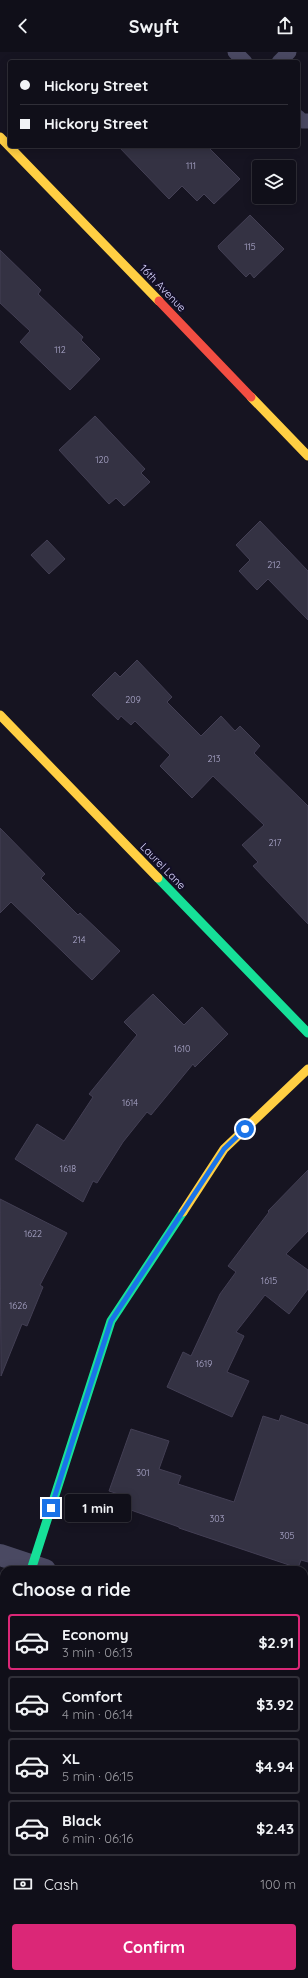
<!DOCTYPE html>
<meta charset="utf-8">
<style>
:root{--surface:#100f19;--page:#191822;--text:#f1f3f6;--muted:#9c9ca2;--line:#302f38;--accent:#db2777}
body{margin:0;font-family:Quicksand,sans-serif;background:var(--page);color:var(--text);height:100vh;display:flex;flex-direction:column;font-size:15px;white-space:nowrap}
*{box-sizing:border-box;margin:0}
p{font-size:13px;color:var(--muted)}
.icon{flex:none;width:22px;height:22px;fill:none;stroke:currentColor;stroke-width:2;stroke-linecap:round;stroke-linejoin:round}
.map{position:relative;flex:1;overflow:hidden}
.sheet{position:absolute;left:0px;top:1514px;width:308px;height:412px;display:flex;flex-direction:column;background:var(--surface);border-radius:12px 12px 0 0;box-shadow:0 2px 10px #0003,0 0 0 1px var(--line)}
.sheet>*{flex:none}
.banner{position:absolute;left:8px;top:8px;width:292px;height:88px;border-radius:4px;box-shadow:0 2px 10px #0003,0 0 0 1px var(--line);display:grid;align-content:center;height:88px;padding:0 12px;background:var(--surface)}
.buttons{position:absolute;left:252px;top:108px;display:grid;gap:8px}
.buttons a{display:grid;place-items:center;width:44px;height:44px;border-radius:4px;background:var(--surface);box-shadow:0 2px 10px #0003,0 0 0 1px var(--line);font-size:20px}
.end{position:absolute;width:18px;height:18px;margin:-9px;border:5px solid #1a73e8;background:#fff;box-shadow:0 0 0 2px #fff}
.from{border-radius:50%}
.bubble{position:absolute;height:28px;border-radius:4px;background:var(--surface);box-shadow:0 2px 10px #0003,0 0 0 1px var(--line);font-size:13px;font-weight:700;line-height:28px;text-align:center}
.banner b{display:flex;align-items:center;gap:14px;height:38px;font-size:15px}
.banner b+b{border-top:1px solid var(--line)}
.banner i{width:10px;height:10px;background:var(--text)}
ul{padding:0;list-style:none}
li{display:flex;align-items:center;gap:12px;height:56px;margin:0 8px 6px;padding:0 4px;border:2px solid var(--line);border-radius:4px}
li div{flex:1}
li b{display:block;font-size:15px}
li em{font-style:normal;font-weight:700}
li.selected{border-color:var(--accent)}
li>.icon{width:36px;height:36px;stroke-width:1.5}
h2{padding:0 12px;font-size:18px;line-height:48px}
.pay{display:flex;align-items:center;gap:10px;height:44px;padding:0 12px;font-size:15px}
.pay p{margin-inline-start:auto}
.button{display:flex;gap:8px;margin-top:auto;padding:8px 12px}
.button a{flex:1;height:46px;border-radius:4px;background:var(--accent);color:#fff;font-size:16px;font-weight:700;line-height:46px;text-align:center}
header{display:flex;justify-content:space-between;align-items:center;height:52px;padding:0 12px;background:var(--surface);font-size:18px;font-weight:700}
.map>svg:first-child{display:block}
</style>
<header><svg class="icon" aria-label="back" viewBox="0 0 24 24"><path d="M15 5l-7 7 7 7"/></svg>Swyft<svg class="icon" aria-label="share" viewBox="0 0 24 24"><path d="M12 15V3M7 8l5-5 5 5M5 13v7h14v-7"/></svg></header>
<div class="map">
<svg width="308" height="1926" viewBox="0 0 308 1926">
<rect width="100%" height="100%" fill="#161421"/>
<path fill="#343243" stroke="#433f54" d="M118,94H207L240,127L214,152L204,142L197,149L182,134L169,147Z
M250,163L284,197L254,226L250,221L246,225L219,197L218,194Z
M0,198L41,238L38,242L83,285L81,288L100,307L70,338L20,290L30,279L0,251Z
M95,364L145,417L141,421L150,430L124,454L116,446L109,452L59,398Z
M260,469L308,519V568L268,527L257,538L239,519L250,508L236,493Z
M47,488L65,507L49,522L31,503Z
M137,608L172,645L167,650L201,684L221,664L235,679L240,674L260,694L254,701L308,754V872L253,814L258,810L242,793L264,773L213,724L192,746L160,714L170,703L135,669L131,673L121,664L118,668L92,643L115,620L120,625Z
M0,776L45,822L41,826L78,863L80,861L120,899L92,928L11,850L0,861Z
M153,942L184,973L202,955L228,982L195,1015L193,1012L151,1063L147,1060L123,1090L97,1131L93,1129L83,1150L15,1107L37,1072L64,1089L93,1045L89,1042L137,983L124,970Z
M308,1118V1179L286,1202L308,1218V1237L289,1262L265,1243L236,1280L244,1284L227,1320L249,1329L232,1365L167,1335L183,1300L191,1304L220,1242L236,1220L228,1214L269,1160L268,1159Z
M0,1147L67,1181L40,1233L43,1235L27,1274L22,1272L1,1324Z
M281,1363L308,1373V1510L301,1508L298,1516L179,1476V1475L128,1457L131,1446L109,1439L131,1377L169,1389L159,1417L181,1424L178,1432L234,1450L263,1364L279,1369Z"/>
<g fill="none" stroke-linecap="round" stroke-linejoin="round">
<path stroke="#4a4962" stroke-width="15" d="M235,0L245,10
M279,10L289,0
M298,65L302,69H308"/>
<path stroke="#4a4962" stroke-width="22" d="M0,1503L45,1518
M0,1579L4,1571
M304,1603L308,1605"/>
<path stroke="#16e098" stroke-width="9" d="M158,826L308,981
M31,1518L111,1269L183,1160"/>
<path stroke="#ffcf43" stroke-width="9" d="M0,85L159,249
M251,345L308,404
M0,663L158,826
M183,1160L224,1097L308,1017"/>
<path stroke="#f24e42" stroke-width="9" d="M159,249L251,345"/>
</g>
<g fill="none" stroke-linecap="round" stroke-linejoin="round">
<path stroke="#1a73e8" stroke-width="5" d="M51,1456L111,1269L224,1097L245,1077"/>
</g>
<g text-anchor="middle" stroke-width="4" stroke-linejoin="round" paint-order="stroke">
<g font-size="9" fill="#b0acd0">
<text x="191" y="117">111</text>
<text x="250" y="198">115</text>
<text x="60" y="301">112</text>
<text x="102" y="411">120</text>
<text x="274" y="516">212</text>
<text x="133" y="651">209</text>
<text x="214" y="710">213</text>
<text x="275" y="794">217</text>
<text x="79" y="891">214</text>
<text x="182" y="1000">1610</text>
<text x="130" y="1054">1614</text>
<text x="68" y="1120">1618</text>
<text x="33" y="1185">1622</text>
<text x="269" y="1232">1615</text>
<text x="18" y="1257">1626</text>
<text x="204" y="1315">1619</text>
<text x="143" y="1424">301</text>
<text x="217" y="1470">303</text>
<text x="287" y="1487">305</text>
</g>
<g font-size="11" fill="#d9d4ff" stroke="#130f26">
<text transform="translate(163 236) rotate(46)" y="4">16th Avenue</text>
<text transform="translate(163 814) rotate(46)" y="4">Laurel Lane</text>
</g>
</g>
</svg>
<div class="buttons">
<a><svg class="icon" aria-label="layers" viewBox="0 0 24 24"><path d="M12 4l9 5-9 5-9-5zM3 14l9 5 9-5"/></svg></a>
</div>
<i class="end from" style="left:245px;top:1077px"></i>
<i class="end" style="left:51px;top:1456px"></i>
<div class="bubble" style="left:65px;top:1442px;width:66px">1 min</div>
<div class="banner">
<b><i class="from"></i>Hickory Street</b>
<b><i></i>Hickory Street</b>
</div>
<section class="sheet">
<h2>Choose a ride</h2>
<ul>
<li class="selected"><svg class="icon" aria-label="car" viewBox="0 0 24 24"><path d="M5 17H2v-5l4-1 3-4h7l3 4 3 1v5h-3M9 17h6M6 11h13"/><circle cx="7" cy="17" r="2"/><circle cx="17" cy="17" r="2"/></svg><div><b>Economy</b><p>3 min · 06:13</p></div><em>$2.91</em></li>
<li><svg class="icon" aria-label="car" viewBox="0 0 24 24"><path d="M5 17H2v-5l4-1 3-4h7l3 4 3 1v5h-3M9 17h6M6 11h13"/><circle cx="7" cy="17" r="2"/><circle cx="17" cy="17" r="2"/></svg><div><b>Comfort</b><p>4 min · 06:14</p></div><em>$3.92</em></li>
<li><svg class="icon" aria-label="car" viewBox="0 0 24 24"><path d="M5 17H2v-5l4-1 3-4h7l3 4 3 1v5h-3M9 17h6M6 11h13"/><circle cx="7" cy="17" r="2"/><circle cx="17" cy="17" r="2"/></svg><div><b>XL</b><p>5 min · 06:15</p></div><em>$4.94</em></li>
<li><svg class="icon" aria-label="car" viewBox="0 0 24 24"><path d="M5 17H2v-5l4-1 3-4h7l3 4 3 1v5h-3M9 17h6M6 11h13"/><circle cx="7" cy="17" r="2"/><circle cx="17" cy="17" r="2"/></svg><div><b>Black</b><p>6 min · 06:16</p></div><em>$2.43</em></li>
</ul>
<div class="pay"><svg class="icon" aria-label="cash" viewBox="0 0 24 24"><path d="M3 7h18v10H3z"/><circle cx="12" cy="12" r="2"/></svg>Cash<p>100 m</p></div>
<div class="button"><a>Confirm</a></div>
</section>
</div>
